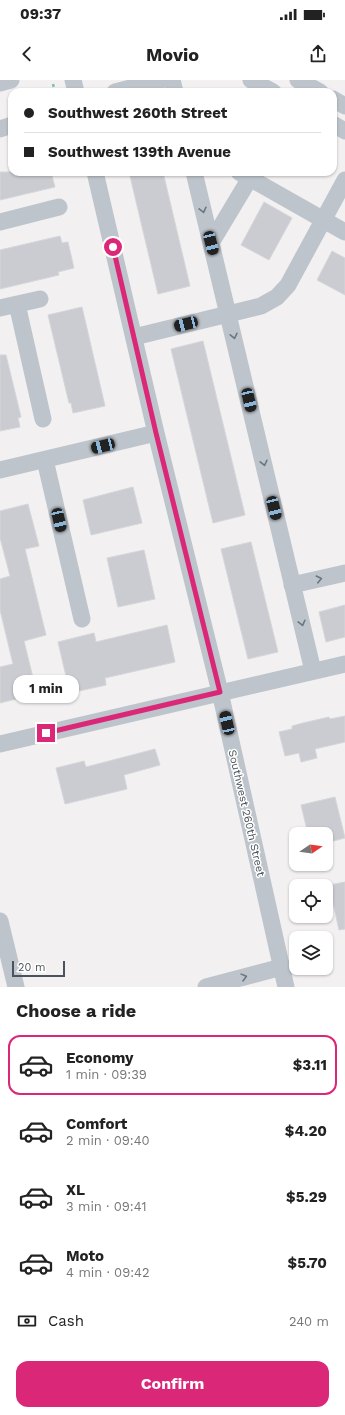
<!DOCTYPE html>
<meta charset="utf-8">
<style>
:root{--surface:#fff;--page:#f2f2f2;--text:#222;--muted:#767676;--line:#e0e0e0;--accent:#db2777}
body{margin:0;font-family:"Work Sans",sans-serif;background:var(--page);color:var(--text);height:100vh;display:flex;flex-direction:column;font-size:15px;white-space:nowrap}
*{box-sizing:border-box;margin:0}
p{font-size:13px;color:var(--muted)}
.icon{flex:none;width:22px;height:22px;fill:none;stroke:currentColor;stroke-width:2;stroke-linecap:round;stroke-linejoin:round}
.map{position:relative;height:907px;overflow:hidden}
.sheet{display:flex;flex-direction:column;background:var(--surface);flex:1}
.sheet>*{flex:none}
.banner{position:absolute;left:8px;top:8px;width:329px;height:88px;border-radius:12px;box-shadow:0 1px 3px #0004;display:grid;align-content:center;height:88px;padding:0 16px;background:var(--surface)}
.needle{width:26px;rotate:77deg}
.buttons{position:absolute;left:289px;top:747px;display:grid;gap:8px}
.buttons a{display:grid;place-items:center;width:44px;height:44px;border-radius:8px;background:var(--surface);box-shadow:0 1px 3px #0004;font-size:20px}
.scale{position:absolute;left:12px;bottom:10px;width:53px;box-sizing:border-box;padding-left:4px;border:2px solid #4a535b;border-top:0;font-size:11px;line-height:14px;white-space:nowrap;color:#4a535b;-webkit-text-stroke:3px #fff;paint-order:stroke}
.end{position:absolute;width:18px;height:18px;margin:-9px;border:5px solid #db2777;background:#fff;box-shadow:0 0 0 2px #fff}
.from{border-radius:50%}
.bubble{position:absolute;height:28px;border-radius:12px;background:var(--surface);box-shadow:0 1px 3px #0004;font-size:13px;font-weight:700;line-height:28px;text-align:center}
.car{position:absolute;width:12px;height:24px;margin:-12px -6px;border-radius:5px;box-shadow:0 0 3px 1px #0007;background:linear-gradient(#222 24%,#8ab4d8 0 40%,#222 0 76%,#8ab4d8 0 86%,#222 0)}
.banner b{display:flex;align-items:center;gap:14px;height:38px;font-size:15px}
.banner b+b{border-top:1px solid var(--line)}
.banner i{width:10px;height:10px;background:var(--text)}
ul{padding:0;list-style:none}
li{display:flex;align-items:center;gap:12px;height:60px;margin:0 8px 6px;padding:0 8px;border:2px solid transparent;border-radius:12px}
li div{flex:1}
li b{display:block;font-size:15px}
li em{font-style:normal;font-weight:700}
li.on{border-color:var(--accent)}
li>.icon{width:36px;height:36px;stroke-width:1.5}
h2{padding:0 16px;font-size:18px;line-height:48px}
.pay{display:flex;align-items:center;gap:10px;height:44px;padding:0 16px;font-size:15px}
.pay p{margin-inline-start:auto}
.button{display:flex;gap:8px;margin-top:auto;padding:8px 16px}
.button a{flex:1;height:46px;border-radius:12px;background:var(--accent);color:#fff;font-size:16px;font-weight:700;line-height:46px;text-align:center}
.status{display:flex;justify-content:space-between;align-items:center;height:28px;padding:0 20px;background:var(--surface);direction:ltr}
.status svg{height:11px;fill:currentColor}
header{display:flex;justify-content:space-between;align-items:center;height:52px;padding:0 16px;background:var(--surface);font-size:18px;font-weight:700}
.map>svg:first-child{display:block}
</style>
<div class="status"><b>09:37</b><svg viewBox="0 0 49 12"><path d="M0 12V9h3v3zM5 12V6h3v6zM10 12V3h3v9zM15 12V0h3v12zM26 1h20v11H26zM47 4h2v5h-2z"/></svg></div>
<header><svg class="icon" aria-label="back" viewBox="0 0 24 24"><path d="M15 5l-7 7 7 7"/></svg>Movio<svg class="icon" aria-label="share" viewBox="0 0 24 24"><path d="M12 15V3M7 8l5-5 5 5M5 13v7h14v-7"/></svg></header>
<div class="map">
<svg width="345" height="907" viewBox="0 0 345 907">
<rect width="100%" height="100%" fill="#f2f0f0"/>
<path fill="#cbccd1" stroke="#d4d6da" d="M0,92H51L55,107L0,120Z
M129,92H163L190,206L158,214Z
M264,122L292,138L269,180L241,165Z
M60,156L62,163L68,162L74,188L58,192L59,195L0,209V170Z
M332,171L345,178V215L317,200Z
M82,227L105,326L73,333L71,323H69L48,235Z
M203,261L245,435L213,443L171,269Z
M0,275H6L21,337L18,338L20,347L0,351Z
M133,407L142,443L91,455L83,420Z
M28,424L39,466L25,469L46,555L24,561L37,614L0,623V587L13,584L0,530V499L10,496L0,458V431Z
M251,462L278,572L248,579L221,469Z
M144,470L155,519L118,527L107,478Z
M345,525V557L326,562L319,532Z
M167,545L175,582L105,598L106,605L70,613L58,562L94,553L96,562Z
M345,636V662L315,669L317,678L301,682L299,673L285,676L279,652L292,649V646L303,643L329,637L330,639Z
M155,669L160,685L124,695L127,709L65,724L56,688L84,681L86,687Z
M335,717L345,758L326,763V754H308L301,725Z
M345,802V849L339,850L329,805Z"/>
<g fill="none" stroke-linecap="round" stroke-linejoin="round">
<path stroke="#7fc49f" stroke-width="2.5" stroke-dasharray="3 2" stroke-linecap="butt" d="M53,4L55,12"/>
<path stroke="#bdc4cb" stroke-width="17" d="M73,0L76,12
M172,0L175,12
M251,0L273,12
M298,0L320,12
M0,3L11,0
M115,12L161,0
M333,19L345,26
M333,44L345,51
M0,49L12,45
M95,92L156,353L220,612L286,907
M194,92L313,591
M239,92L345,152
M0,142L59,127
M211,163L250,98
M17,224L43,339
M0,228L40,219
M134,257L261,226L277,217L288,205L345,100
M45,380L82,539
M0,390L156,353
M292,505L345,493
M0,664L345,584
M0,841L16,907
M206,907L282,887"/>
</g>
<defs><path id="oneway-chevron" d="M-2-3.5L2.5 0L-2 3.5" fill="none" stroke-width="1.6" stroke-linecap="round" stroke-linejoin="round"/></defs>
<g stroke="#6c757d">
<use href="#oneway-chevron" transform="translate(203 130) rotate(76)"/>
<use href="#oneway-chevron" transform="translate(234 256) rotate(77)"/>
<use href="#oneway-chevron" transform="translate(264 383) rotate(77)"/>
<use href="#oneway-chevron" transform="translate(319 499) rotate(-13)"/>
<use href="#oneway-chevron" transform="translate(302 543) rotate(76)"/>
<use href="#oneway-chevron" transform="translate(244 897) rotate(-15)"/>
</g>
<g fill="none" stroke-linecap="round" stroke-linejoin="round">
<path stroke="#db2777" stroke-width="5" d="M46,653L220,612L156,353L113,167"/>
</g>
<g text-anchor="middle" stroke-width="3" stroke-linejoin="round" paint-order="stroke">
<g font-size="11" fill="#4a535b" stroke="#fff">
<text transform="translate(247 733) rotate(77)" y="4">Southwest 260th Street</text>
</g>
</g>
</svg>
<div class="buttons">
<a><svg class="needle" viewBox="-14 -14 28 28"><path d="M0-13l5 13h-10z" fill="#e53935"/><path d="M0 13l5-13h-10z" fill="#767676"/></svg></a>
<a><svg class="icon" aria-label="locate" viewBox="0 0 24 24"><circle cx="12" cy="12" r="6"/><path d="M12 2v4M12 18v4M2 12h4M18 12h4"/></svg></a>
<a><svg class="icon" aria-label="layers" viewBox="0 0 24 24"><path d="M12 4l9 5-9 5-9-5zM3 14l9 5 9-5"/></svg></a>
</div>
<div class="scale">20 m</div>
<i class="end from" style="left:113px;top:167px"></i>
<i class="end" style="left:46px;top:653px"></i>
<div class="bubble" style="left:13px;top:595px;width:66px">1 min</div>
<i class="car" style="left:211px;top:163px;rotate:166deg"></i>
<i class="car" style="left:186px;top:244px;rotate:256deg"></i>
<i class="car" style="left:249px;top:320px;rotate:167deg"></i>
<i class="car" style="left:103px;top:366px;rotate:256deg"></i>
<i class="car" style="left:274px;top:428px;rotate:166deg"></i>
<i class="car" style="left:59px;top:440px;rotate:167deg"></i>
<i class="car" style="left:227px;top:643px;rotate:347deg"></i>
<div class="banner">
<b><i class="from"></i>Southwest 260th Street</b>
<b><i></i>Southwest 139th Avenue</b>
</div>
</div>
<section class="sheet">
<h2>Choose a ride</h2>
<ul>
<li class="on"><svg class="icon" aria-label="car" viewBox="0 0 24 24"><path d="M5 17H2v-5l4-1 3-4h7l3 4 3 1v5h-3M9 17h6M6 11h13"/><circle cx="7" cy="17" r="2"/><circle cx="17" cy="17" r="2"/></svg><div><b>Economy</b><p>1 min · 09:39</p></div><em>$3.11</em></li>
<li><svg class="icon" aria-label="car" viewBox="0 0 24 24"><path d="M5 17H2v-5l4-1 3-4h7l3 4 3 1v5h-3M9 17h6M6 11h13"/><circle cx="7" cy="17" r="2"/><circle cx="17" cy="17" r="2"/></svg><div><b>Comfort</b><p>2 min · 09:40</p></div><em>$4.20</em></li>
<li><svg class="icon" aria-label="car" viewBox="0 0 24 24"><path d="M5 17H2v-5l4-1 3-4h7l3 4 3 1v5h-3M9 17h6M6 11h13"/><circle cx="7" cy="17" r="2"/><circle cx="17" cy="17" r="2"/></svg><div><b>XL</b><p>3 min · 09:41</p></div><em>$5.29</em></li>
<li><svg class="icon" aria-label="car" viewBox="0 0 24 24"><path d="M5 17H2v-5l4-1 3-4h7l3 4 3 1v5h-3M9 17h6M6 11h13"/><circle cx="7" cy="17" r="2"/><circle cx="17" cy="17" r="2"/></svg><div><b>Moto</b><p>4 min · 09:42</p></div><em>$5.70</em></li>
</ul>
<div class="pay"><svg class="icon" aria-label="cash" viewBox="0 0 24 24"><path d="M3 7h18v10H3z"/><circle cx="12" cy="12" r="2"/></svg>Cash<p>240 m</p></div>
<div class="button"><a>Confirm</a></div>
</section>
